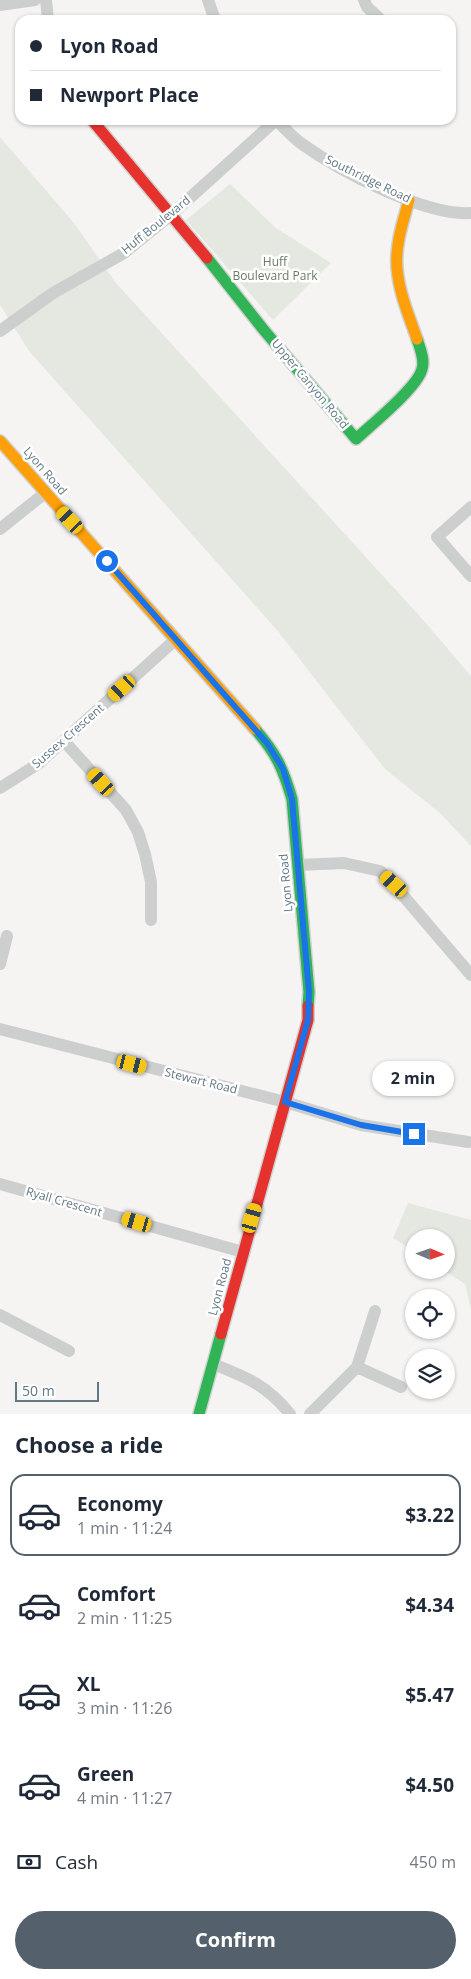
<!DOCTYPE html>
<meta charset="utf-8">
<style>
:root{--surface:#fff;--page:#f2f2f3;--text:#1f2937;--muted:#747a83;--line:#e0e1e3;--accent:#54606b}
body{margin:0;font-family:"Open Sans",sans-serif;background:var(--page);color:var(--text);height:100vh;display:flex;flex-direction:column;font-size:19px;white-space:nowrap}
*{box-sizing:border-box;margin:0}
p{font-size:16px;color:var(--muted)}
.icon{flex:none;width:28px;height:28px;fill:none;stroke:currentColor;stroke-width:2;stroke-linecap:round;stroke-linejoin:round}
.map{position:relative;height:1414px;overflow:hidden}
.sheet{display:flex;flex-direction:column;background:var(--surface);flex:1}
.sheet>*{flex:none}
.banner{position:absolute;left:15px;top:15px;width:441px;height:110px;border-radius:15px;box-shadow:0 1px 4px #0004;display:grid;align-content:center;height:110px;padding:0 15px;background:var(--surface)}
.needle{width:32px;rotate:92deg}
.buttons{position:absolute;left:405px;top:1229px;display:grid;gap:10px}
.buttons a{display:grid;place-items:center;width:50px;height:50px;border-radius:50%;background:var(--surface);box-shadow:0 1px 4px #0004;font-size:25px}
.scale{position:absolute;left:15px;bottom:12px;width:84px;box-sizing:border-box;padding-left:5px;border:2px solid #617885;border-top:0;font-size:14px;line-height:18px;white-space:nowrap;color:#617885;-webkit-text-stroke:4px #fff;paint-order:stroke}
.end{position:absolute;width:22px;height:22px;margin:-11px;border:6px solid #1a73e8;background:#fff;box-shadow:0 0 0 2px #fff}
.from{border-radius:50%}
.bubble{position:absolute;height:35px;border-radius:18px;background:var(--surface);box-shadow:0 1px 4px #0004;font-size:16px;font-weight:700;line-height:35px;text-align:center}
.car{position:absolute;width:15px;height:30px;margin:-15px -8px;border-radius:6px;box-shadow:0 0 4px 1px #0007;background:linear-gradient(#f5c518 24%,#345 0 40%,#f5c518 0 76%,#345 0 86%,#f5c518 0)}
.banner b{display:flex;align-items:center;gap:18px;height:48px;font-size:19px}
.banner b+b{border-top:1px solid var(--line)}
.banner i{width:12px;height:12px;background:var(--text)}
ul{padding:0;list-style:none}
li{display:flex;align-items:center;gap:15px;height:82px;margin:0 10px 8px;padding:0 5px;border:2px solid transparent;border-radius:15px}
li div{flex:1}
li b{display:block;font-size:19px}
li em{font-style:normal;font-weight:700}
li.selected{border-color:var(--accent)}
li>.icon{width:45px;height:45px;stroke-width:1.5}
h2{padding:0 15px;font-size:22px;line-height:60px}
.pay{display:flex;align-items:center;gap:12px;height:55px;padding:0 15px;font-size:19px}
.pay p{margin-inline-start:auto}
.cta{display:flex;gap:10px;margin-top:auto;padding:10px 15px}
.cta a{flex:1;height:58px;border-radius:30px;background:var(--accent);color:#fff;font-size:20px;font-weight:700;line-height:58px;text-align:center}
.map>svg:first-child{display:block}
</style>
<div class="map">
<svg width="471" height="1414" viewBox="0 0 471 1414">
<rect width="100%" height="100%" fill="#f5f4f2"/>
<path fill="#e4e8e0" d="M0,137L74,223L116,283L425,622L471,676V846L440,813L385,769L277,630L29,351L0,305Z
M230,184L276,228L331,263L273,320L186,220Z
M408,1203L471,1220V1310L465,1284L443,1270H446V1238H414V1251L393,1238Z"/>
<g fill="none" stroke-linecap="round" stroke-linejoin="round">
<defs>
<path id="fast" d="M207,258L263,329L356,439C371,425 418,387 422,369C425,360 420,348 417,339
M255,729C276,753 283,768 292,799L309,992L308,1006
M199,1414L221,1334"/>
<path id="slow" d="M409,200C403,222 395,245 397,268C399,293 409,316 417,339
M0,441L255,729"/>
<path id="jam" d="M92,120L207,258
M221,1334L308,1020V1006"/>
</defs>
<use href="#fast" stroke="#cfd1d2" stroke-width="14"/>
<use href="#slow" stroke="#cfd1d2" stroke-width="14"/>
<use href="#jam" stroke="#cfd1d2" stroke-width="14"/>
<path stroke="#cdcfcf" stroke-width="12" d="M46,0L48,20
M208,0L215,20
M364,0L367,7L381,20
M0,5L35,0
M276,120C285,128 292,137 302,144C340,171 424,216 471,213
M0,331L53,293L124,253L172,214L276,120
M471,507L437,537L471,576
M0,529L45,493
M64,741L126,810L138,832L145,854L151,882V920
M0,788L38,764L176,639
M299,865L344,863L380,871L394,885L471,975
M0,964L7,936
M0,1029L285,1102L361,1125L468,1142
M0,1184L243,1252
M0,1315L69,1351
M213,1364C246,1377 267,1385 290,1414
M357,1367L401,1387
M310,1414L357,1367L375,1311"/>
<use href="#fast" stroke="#30b455" stroke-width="11"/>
<use href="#slow" stroke="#ff9f0a" stroke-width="11"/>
<use href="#jam" stroke="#e5322d" stroke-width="11"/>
</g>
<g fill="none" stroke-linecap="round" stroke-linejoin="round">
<path stroke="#1a73e8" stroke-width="6" d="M107,561L267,743L283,769L292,799L309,992L308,1020L285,1102L361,1125L414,1134"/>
</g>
<g text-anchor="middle" stroke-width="5" stroke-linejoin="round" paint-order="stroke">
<g font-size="12" fill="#617885" stroke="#fff">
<text transform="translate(368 179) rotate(26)" y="4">Southridge Road</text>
<text transform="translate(156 225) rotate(-39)" y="4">Huff Boulevard</text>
<text transform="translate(310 384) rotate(50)" y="4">Upper Canyon Road</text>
<text transform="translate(45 471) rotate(49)" y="4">Lyon Road</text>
<text transform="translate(68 736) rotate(-41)" y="4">Sussex Crescent</text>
<text transform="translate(286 883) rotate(-95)" y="4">Lyon Road</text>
<text transform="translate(201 1081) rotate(14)" y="4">Stewart Road</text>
<text transform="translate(64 1202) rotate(16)" y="4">Ryall Crescent</text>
<text transform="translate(220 1287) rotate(-75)" y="4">Lyon Road</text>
</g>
<g font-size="12" fill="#687c61" stroke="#fff">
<text x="275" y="266">Huff<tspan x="275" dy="14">Boulevard Park</tspan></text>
</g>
</g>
</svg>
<div class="buttons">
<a><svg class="needle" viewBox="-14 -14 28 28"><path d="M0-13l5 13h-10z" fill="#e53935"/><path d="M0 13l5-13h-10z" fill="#747a83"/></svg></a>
<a><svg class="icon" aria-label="locate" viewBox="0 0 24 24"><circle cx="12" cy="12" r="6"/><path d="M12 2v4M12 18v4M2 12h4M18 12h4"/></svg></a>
<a><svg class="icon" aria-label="layers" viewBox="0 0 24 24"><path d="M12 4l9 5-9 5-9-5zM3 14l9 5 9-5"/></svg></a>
</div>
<div class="scale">50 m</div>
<i class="end from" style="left:107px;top:561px"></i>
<i class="end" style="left:414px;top:1134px"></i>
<div class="bubble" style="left:372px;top:1061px;width:82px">2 min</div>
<i class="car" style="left:70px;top:520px;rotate:317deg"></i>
<i class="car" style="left:122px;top:688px;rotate:228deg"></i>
<i class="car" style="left:101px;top:782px;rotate:318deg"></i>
<i class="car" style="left:394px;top:884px;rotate:312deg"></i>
<i class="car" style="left:132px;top:1064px;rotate:104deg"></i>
<i class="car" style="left:252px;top:1218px;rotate:16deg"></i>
<i class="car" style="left:137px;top:1222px;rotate:286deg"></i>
<div class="banner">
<b><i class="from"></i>Lyon Road</b>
<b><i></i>Newport Place</b>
</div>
</div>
<section class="sheet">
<h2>Choose a ride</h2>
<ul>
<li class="selected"><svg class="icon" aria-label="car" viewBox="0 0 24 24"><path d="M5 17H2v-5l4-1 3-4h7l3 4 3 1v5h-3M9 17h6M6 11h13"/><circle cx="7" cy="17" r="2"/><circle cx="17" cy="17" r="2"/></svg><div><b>Economy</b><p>1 min · 11:24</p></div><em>$3.22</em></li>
<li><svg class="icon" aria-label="car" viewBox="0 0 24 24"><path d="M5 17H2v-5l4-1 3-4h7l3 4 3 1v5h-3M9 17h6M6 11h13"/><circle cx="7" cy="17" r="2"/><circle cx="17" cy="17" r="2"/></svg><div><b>Comfort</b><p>2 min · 11:25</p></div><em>$4.34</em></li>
<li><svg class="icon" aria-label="car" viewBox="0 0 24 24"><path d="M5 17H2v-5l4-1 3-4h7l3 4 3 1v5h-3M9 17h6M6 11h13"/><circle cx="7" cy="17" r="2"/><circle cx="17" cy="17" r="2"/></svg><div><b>XL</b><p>3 min · 11:26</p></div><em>$5.47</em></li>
<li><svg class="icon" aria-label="car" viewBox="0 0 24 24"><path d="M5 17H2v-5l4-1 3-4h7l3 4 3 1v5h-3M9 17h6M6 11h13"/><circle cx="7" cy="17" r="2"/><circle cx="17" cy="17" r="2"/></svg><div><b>Green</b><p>4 min · 11:27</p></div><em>$4.50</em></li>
</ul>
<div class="pay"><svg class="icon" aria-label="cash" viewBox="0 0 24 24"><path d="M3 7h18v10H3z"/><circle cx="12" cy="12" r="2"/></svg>Cash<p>450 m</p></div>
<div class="cta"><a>Confirm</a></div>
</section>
